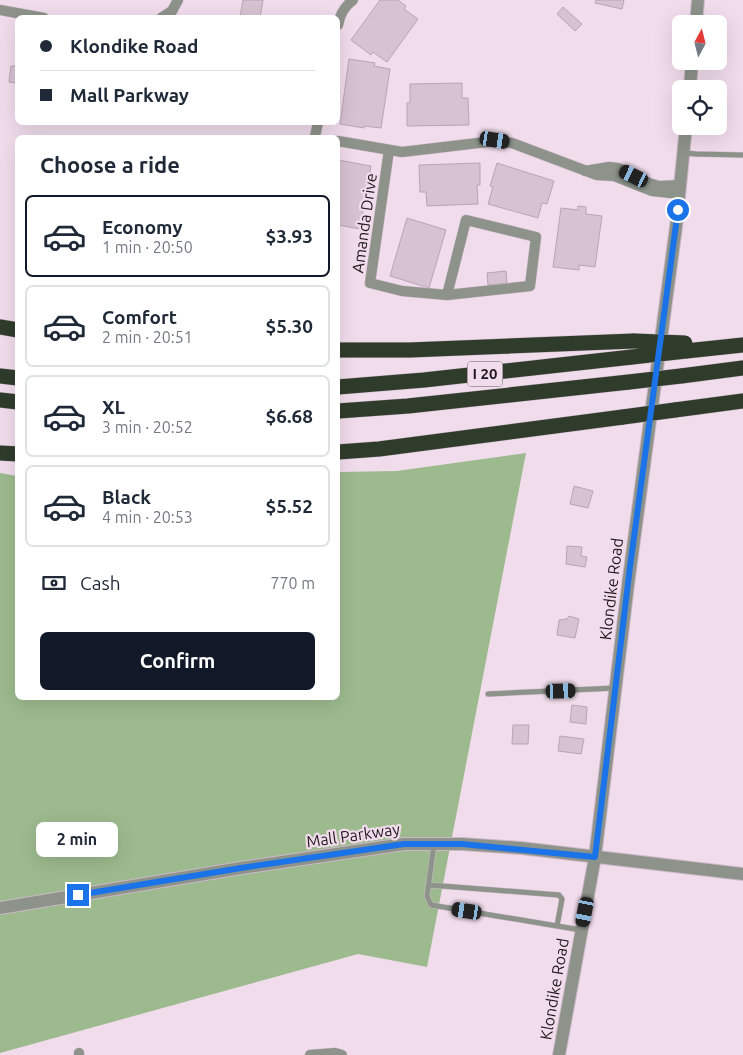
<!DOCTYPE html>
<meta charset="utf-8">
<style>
:root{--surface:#fff;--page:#f6f6f7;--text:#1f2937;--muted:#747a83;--line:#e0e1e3;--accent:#111827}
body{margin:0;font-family:Ubuntu,sans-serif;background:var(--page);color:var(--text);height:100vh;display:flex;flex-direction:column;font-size:19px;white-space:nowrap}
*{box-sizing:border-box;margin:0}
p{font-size:16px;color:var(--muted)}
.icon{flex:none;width:28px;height:28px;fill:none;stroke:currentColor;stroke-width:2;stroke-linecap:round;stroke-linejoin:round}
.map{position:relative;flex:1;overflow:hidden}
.panel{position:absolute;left:15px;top:135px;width:325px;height:565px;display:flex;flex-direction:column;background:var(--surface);border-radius:8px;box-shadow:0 5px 20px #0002}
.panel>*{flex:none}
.top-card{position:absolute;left:15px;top:15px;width:325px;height:110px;border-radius:8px;box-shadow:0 5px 20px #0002;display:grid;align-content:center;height:110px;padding:0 25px;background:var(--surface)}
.needle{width:32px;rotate:7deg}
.controls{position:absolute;left:672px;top:15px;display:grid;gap:10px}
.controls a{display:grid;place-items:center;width:55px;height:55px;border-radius:8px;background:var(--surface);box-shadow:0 5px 20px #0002;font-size:25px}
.end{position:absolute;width:22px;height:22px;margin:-11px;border:6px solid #1a73e8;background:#fff;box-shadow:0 0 0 2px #fff}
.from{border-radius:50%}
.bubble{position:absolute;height:35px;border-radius:8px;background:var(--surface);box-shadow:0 5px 20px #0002;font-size:16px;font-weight:700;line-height:35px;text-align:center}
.car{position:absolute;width:15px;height:30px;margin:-15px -8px;border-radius:6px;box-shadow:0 0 4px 1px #0007;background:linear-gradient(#222 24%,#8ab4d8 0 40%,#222 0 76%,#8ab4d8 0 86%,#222 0)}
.top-card b{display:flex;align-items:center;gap:18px;height:48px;font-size:19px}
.top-card b+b{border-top:1px solid var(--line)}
.top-card i{width:12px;height:12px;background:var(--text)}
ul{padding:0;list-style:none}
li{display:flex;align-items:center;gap:15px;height:82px;margin:0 10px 8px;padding:0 15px;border:2px solid var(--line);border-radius:8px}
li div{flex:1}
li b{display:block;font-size:19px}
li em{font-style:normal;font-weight:700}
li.current{border-color:var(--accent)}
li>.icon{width:45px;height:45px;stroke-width:1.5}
h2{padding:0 25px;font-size:22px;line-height:60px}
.pay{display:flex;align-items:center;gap:12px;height:55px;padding:0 25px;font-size:19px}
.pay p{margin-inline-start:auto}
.button{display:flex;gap:10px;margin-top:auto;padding:10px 25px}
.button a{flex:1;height:58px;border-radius:8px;background:var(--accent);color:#fff;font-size:20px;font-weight:700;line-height:58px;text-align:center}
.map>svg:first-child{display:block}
</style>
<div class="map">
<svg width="743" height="1055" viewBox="0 0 743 1055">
<rect width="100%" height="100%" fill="#f1dcec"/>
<path fill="#9dba8e" d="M526,453L427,967L358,954L0,1053V473L17,476L18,698H338V472L397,471Z"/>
<path fill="#d7c2d2" stroke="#b8a4b4" d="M243,0H263L260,18L240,17Z
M380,0H398L406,6L404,9L418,19L387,62L373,52L371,55L351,40Z
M596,0H624L622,9L595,3Z
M563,7L582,24L575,31L557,14Z
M349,59L375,63L374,66L390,69L381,128L364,126V128L340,124Z
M11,66H18V83L9,82Z
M462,83V98H468L469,125L407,126V103H410V84Z
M338,160L371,166L360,229L338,225Z
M480,163V185H477L478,204L427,206L426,192H420L419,165Z
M497,163L554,181L547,204L542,203L538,218L488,204L493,187L490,186Z
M578,206L586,207V214L602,216L595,267L579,265V270L553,267L561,208L578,210Z
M407,218L446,230L429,288L390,276Z
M506,271L507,283L488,285L487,273Z
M574,486L593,491L588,508L570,504Z
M567,546L582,547L581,556L587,557L585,567L566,564Z
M569,616L579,619L575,638L557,635L559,620L567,619Z
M572,705L587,707L586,724L570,722Z
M513,725H529L528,744H512Z
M560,736L584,739L581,754L558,751Z"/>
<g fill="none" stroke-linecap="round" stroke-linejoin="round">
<defs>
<path id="service" d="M684,153L696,154L743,155
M488,694L615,688
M434,844L427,896L431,905L581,930
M429,885L559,895L562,899L557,926"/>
<path id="minor" d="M0,10L44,18
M161,18L172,11L178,0
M338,25C340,14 344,7 353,0
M316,138L315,137L318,122
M338,141L402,152L495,141L512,143L597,175L614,176L652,191L680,194
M389,150L370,283L402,291L447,295L530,286L536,237L466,220L447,295
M585,171L609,167L618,168L649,183L659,186L680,185
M79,1053V1055
M310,1055L335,1053L342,1055"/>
<path id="tertiary" d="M696,24L698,0
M690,89L692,61
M0,908L241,868L404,844H462L521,848L743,874
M559,1055L595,857L628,585L676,227L686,126"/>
<path id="motorway" d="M0,327L18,330
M338,350H410L634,341
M686,351L743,345
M0,376L18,378
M681,376L743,368
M338,387L424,380L632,357
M0,400L18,402
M675,410L743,401
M338,411L408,406L629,382
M338,452L379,449L623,417
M0,453L18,454"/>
</defs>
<use href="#service" stroke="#ccb9c7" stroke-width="6"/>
<use href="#minor" stroke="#ccb9c7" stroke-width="11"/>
<use href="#tertiary" stroke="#ccb9c7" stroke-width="14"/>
<use href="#motorway" stroke="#ccb9c7" stroke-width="16"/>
<use href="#service" stroke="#8d938a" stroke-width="5"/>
<use href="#minor" stroke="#8d938a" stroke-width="10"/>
<use href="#tertiary" stroke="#8d938a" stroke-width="12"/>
<use href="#motorway" stroke="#303c2b" stroke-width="15"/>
<defs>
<path id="motorway-bridge" d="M634,341L685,343
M632,357L686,351
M629,382L681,376
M623,417L675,410"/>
</defs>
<use href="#motorway-bridge" stroke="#ccb9c7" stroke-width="16" stroke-linecap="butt"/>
<use href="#motorway-bridge" stroke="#303c2b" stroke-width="15"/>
</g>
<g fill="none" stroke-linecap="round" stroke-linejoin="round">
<path stroke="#1a73e8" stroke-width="6" d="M78,895L241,868L404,844H462L595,857L630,567L678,210"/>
</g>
<g text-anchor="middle" stroke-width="4.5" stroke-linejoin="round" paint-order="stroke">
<rect fill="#f1dcec" stroke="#5f545c" stroke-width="1" x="467.5" y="361.5" width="35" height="25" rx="4"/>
<g font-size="15" font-weight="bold" fill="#21191f">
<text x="485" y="379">I 20</text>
</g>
<g font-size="16" fill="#21191f" stroke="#f1dcec">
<text transform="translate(364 223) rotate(-82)" y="6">Amanda Drive</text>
<text transform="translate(611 589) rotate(-83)" y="6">Klondike Road</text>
<text transform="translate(353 835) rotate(-8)" y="6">Mall Parkway</text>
<text transform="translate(554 989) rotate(-80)" y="6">Klondike Road</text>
</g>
</g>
</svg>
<div class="controls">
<a><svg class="needle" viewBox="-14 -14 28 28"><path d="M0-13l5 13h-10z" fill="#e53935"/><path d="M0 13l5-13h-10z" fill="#747a83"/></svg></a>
<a><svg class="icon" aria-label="locate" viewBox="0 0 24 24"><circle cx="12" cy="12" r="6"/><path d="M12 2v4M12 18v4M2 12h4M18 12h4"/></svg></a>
</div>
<i class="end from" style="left:678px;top:210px"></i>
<i class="end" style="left:78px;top:895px"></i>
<div class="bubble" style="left:36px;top:822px;width:82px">2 min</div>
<i class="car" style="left:495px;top:140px;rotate:99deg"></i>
<i class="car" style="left:634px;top:176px;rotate:296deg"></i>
<i class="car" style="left:561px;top:691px;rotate:88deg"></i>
<i class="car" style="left:467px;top:911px;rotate:279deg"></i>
<i class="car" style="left:585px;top:912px;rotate:191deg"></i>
<div class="top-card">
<b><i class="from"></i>Klondike Road</b>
<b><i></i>Mall Parkway</b>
</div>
<section class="panel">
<h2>Choose a ride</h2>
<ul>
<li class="current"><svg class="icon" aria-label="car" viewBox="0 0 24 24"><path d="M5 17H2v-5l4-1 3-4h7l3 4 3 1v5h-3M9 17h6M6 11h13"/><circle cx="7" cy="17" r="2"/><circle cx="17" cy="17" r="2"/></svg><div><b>Economy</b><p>1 min · 20:50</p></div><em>$3.93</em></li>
<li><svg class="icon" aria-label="car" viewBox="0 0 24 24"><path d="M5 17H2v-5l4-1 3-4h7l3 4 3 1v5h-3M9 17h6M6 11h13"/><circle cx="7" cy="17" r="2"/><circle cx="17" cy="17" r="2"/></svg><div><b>Comfort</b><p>2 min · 20:51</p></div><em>$5.30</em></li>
<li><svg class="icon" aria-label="car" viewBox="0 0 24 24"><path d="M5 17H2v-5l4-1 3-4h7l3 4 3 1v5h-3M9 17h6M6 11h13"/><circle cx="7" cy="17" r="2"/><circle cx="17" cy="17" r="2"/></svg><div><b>XL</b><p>3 min · 20:52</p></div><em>$6.68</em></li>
<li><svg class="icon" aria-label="car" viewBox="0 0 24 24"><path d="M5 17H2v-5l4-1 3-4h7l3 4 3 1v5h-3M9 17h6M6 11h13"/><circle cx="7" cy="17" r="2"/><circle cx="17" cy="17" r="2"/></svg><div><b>Black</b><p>4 min · 20:53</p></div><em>$5.52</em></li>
</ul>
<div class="pay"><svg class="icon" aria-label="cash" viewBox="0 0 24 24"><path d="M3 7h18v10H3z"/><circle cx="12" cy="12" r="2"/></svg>Cash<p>770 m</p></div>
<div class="button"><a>Confirm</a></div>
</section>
</div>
